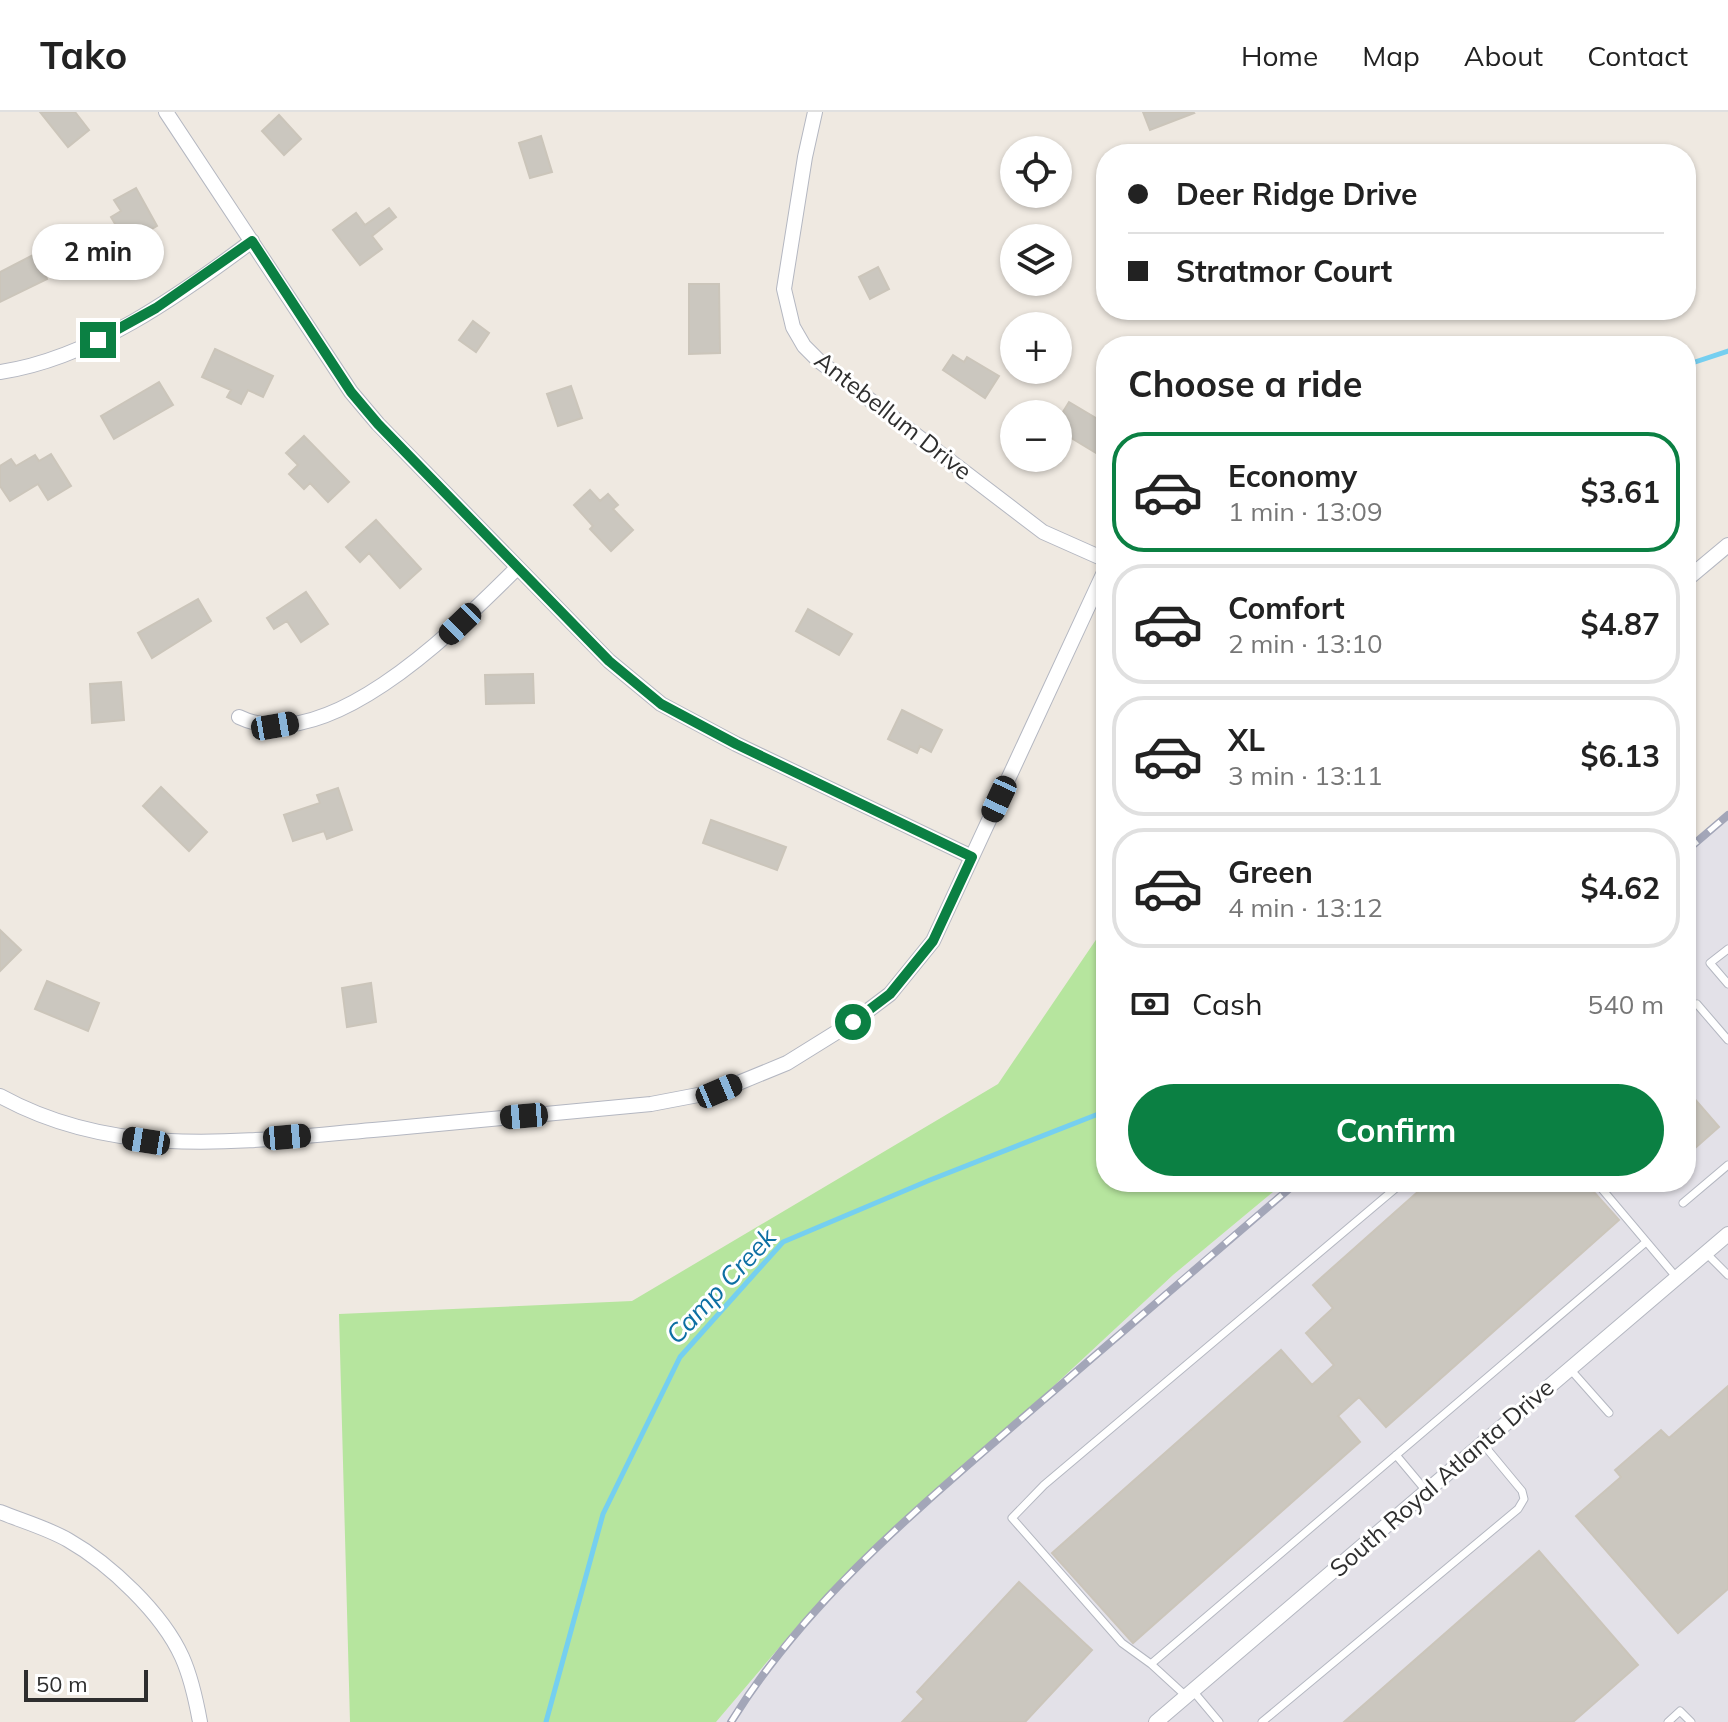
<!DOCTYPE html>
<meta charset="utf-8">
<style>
:root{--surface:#fff;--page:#f2f2f2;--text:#222;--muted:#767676;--line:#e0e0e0;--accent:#0b8043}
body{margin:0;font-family:Mulish,sans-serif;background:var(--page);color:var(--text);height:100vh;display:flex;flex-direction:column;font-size:30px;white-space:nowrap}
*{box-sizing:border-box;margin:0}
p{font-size:26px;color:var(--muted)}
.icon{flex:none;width:44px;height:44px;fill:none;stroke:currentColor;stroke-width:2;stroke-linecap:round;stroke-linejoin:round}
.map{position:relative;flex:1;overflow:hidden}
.sheet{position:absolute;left:1096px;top:224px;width:600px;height:856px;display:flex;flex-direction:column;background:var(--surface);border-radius:32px;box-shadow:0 2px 6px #0004}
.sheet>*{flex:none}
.guide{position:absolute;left:1096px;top:32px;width:600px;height:176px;border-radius:32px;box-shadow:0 2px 6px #0004;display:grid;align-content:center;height:176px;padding:0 32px;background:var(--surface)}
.controls{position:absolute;left:1000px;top:24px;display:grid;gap:16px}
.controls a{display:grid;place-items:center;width:72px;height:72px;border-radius:50%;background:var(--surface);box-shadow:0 2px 6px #0004;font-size:40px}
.scale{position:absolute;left:24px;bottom:20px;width:124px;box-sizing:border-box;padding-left:8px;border:4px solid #2e2e2e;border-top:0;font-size:22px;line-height:28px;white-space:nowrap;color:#2e2e2e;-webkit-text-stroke:6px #fff;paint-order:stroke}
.end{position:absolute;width:36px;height:36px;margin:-18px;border:10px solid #0b8043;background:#fff;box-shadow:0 0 0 4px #fff}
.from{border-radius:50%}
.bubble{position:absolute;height:56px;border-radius:28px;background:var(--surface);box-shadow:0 2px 6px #0004;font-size:26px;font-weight:700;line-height:56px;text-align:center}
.car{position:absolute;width:24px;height:48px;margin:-24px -12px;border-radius:10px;box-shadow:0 0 6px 2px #0007;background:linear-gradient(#222 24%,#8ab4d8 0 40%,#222 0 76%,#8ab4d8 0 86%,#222 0)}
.guide b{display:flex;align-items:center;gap:28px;height:76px;font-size:30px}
.guide b+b{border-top:2px solid var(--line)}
.guide i{width:20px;height:20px;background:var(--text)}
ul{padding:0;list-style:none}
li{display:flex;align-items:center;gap:24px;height:120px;margin:0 16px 12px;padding:0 16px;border:4px solid var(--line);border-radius:32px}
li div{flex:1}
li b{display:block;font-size:30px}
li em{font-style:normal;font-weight:700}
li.selected{border-color:var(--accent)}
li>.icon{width:72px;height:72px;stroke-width:1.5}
h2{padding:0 32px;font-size:36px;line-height:96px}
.pay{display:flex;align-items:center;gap:20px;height:88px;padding:0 32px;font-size:30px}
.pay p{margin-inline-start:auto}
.button{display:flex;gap:16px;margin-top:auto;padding:16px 32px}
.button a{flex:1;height:92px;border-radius:48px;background:var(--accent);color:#fff;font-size:32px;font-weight:700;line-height:92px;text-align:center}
header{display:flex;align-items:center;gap:48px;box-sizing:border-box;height:112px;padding:0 40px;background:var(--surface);border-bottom:2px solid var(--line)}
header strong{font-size:38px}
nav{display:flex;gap:44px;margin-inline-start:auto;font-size:28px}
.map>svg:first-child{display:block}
</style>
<header>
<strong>Tako</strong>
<nav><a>Home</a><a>Map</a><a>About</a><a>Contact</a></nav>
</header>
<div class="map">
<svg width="1728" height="1610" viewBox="0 0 1728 1610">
<rect width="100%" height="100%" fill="#efe9e1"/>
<path fill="#e3e1e8" d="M1728,702V1610H716L806,1504L1173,1163L1285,1070H1686V736Z"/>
<path fill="#b6e59e" d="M1106,813V1070H1285L1173,1163L806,1504L716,1610H350L339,1202L632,1189L998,972Z"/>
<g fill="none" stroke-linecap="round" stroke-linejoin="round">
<path stroke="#75cff0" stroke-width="5" d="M1686,253L1728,239
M546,1610L603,1402L680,1245L783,1130L930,1068L1106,999"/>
</g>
<path fill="#cbc7bf" stroke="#cbc5ba" stroke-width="2" d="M40,0H75L89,18L68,35Z
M1143,0H1193L1194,1L1150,18Z
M279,3L301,27L284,43L262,19Z
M541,24L552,60L530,66L519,31Z
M136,76L157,114L127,132L111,105L121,99L114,88Z
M389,96L396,105L372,124L382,137L360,153L333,118L356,101L365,113Z
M35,142L47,167L0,190V160Z
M878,155L889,177L870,187L859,165Z
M689,172H719L720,241L689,242Z
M473,209L489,221L476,240L459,228Z
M215,237L273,264L263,285L248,278L241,292L227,285L231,278L202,265Z
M953,243L964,250L967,245L999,264L985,286L943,258Z
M159,270L173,293L114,327L101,304Z
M571,274L582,306L558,314L547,282Z
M1069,290L1106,312V347L1058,318V308Z
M304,324L349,370L328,390L310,371L304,377L289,362L298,353L286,341Z
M51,342L71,374L48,388L38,372L10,389L0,374V354L11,347L16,354L35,343L39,349Z
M590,378L600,389L608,382L618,393L613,397L633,418L611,439L590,417L593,414L574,393Z
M376,408L421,457L400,476L369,441L360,450L346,435Z
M306,480L328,512L301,530L287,509L274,517L267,506Z
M198,487L211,509L152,546L138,521Z
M808,497L852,522L839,543L796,519Z
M533,562L534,591L486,592L485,563Z
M121,570L124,608L92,611L90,572Z
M902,598L942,618L931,640L920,634L917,641L888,627Z
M161,675L207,720L189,739L143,694Z
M338,676L352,718L327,727L324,719L293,729L284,703L320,691L317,683Z
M711,708L786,735L777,758L703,731Z
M0,818L21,838L0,859Z
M47,869L99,891L88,919L35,897Z
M371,871L376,910L347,915L342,876Z
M1686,977L1719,1015L1686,1044Z
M1415,1070H1585L1619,1108L1386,1315L1359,1285L1338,1304L1360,1330L1133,1531L1052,1441L1281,1238L1312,1273L1334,1253L1306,1221L1333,1196L1313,1173L1421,1077Z
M1728,1274V1477L1678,1521L1576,1404L1621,1365L1615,1358L1661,1318L1669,1326Z
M1539,1439L1638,1553L1573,1610H1344Z
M1019,1470L1092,1538L1025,1610H902L924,1587L917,1580Z"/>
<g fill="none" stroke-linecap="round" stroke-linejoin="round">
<defs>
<path id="lane" d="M1728,837L1710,851L1728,872
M1697,892L1728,928
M1596,1070L1677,1166
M1683,1091L1728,1053
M1706,1141L1728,1163
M1570,1257L1609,1301
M1396,1343L1427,1380
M1151,1552L1646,1130
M1193,1579L1219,1610
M1187,1585L1151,1552L1122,1531L1012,1406L1044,1373L1403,1070
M1262,1610L1518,1397L1524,1387L1522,1379L1483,1332
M1668,1610L1680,1599L1691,1610"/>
<path id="street" d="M166,0L351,280L378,312L609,549L661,592L736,632L972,745
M815,0L805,45L784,177L793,215L804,234L819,249L1043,420L1106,448
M0,260C90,247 180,183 252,129
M1686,468L1728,433
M239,605C328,648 459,513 517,456
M0,984C118,1049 245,1029 373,1018C466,1010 559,1001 651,992L719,979L787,951L853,910L890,882L933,829L1106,456
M0,1400C22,1409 47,1416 68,1428C110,1452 162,1501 182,1545C191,1565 196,1588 200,1610
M1156,1610L1728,1122"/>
</defs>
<use href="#lane" stroke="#b4b7c1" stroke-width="9"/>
<use href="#street" stroke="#b4b7c1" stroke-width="16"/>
<use href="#lane" stroke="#fff" stroke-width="7"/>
<use href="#street" stroke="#fff" stroke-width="14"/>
<defs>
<path id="rail" d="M1686,739L1728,703
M731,1610C806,1489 914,1400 1020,1308C1112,1229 1204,1149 1297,1070"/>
</defs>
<use href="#rail" stroke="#a3a6b8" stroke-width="8"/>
<use href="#rail" stroke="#fff" stroke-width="5" stroke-dasharray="15" stroke-linecap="butt"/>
</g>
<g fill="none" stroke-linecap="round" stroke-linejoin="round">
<path stroke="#0b8043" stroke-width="10" d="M98,228L156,196L252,129L351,280L378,312L609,549L661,592L736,632L972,745L933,829L890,882L853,910"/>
</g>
<g text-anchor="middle" stroke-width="6" stroke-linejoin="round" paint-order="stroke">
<g font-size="24" fill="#2e2e2e" stroke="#fff">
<text transform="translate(893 304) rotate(38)" y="8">Antebellum Drive</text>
<text transform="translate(1442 1366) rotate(-41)" y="8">South Royal Atlanta Drive</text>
</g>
<g font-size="26" font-style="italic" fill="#0d6fa3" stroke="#fff">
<text transform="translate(721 1174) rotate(-47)" y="9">Camp Creek</text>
</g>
</g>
</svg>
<div class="controls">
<a><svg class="icon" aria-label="locate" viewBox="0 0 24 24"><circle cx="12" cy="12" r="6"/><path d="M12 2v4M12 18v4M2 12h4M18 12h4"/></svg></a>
<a><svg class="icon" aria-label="layers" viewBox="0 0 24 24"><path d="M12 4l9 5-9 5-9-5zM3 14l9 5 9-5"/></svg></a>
<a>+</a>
<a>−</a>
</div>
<div class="scale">50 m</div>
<i class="end from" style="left:853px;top:910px"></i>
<i class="end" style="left:98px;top:228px"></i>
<div class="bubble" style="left:32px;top:112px;width:132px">2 min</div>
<i class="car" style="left:460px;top:512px;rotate:226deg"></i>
<i class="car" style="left:275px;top:614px;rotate:80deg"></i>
<i class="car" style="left:999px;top:687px;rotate:205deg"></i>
<i class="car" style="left:719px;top:979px;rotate:67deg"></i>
<i class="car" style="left:524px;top:1004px;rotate:265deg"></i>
<i class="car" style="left:287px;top:1025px;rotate:85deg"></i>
<i class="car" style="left:146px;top:1029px;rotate:279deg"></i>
<div class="guide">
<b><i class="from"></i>Deer Ridge Drive</b>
<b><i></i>Stratmor Court</b>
</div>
<section class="sheet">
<h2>Choose a ride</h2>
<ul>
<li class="selected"><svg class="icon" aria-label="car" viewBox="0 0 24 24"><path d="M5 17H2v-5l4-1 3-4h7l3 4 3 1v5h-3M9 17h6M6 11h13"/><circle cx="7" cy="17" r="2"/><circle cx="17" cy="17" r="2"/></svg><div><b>Economy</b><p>1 min · 13:09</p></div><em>$3.61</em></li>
<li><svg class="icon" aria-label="car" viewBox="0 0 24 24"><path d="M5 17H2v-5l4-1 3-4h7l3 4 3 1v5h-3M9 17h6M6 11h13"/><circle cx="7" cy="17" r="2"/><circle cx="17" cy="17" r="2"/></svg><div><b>Comfort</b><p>2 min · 13:10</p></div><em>$4.87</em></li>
<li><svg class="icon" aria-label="car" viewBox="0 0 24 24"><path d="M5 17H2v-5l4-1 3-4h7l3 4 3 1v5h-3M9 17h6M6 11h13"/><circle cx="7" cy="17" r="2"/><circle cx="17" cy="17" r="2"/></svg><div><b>XL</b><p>3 min · 13:11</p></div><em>$6.13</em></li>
<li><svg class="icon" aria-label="car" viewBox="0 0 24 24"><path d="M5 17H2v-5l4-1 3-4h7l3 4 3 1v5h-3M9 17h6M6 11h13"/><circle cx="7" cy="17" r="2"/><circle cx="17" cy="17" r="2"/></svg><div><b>Green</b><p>4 min · 13:12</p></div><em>$4.62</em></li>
</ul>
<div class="pay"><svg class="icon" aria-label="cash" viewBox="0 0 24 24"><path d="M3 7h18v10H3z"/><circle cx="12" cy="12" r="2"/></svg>Cash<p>540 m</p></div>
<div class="button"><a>Confirm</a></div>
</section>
</div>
